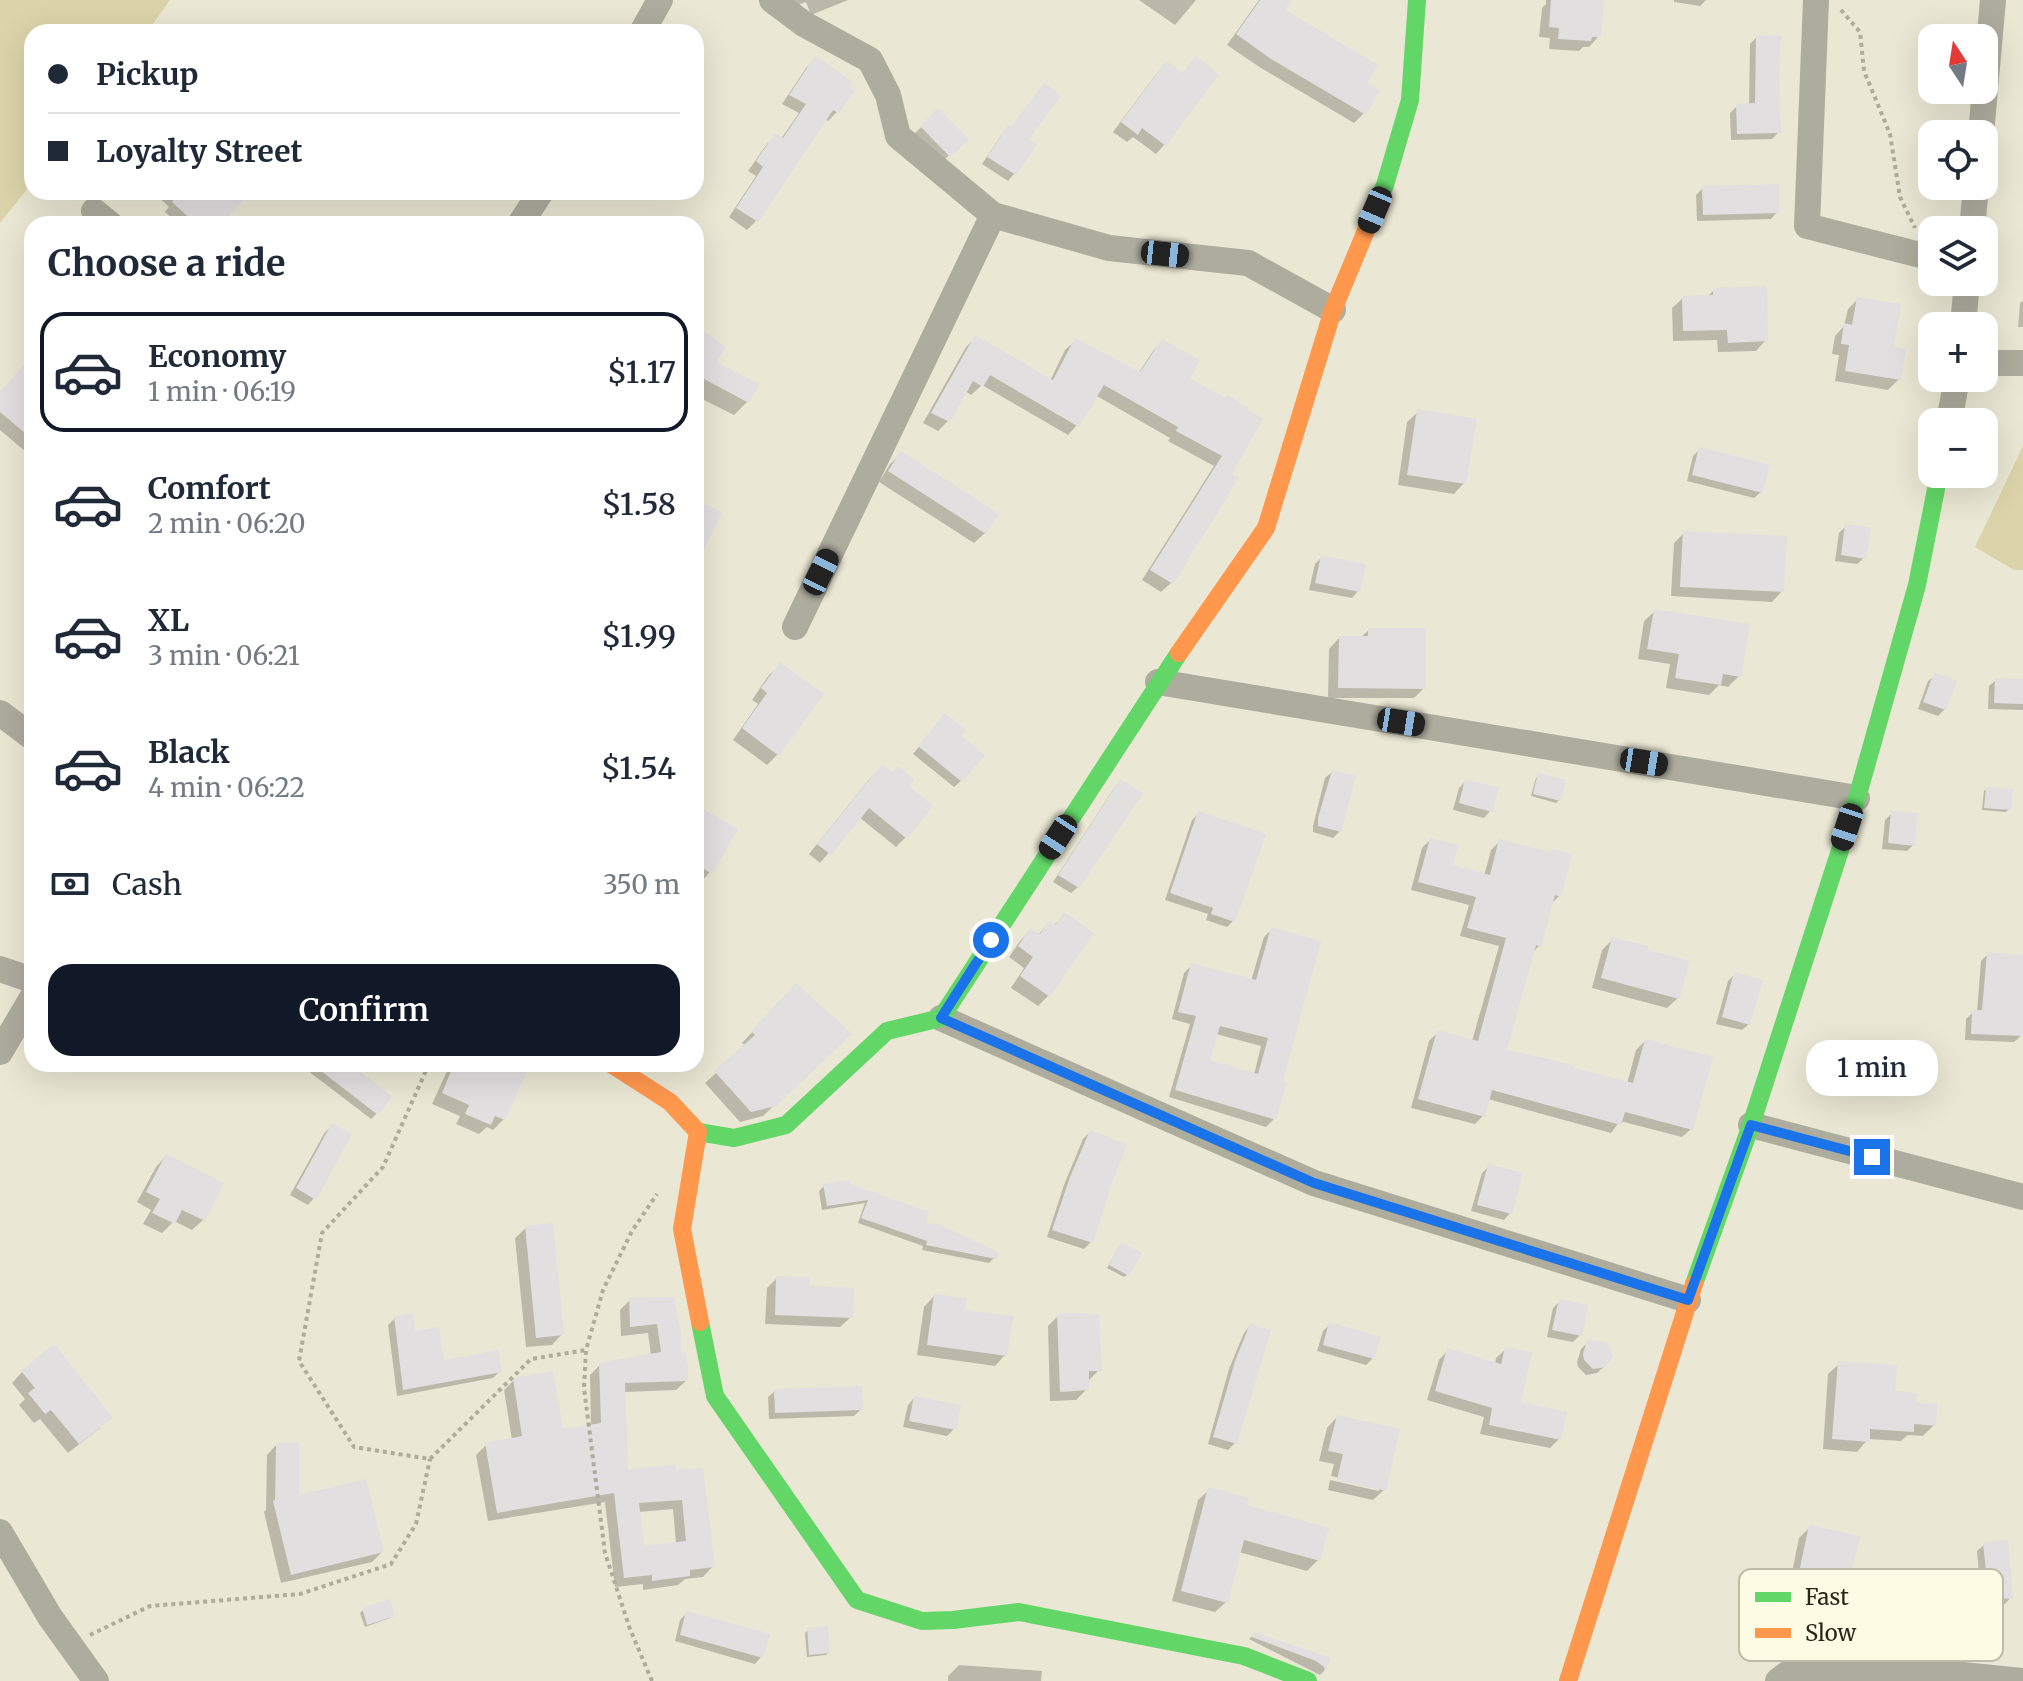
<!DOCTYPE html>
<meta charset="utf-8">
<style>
:root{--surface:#fff;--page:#f6f6f7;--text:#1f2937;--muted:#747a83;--line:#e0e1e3;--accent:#111827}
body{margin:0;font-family:Merriweather,serif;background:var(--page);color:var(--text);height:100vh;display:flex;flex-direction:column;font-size:30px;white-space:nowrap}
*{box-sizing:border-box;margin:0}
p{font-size:26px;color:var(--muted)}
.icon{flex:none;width:44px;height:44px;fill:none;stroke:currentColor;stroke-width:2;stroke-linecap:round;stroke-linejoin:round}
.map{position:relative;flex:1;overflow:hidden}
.sheet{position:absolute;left:24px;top:216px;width:680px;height:856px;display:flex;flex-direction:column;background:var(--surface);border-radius:24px;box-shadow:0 8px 32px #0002}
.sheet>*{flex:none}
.hud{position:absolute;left:24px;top:24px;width:680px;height:176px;border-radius:24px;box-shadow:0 8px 32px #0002;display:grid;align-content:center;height:176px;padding:0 24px;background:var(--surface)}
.needle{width:52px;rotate:348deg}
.tools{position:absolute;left:1918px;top:24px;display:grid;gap:16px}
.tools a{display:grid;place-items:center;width:80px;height:80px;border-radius:16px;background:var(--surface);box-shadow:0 8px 32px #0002;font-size:40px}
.end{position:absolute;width:36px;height:36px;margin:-18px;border:10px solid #1a73e8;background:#fff;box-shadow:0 0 0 4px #fff}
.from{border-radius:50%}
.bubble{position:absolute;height:56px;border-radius:24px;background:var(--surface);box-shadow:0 8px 32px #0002;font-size:26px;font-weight:600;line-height:56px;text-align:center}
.car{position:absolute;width:24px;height:48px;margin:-24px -12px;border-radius:10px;box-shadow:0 0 6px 2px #0007;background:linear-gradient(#222 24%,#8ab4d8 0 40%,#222 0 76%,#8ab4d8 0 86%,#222 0)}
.hud b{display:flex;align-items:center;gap:28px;height:76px;font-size:30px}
.hud b+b{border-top:2px solid var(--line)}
.hud i{width:20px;height:20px;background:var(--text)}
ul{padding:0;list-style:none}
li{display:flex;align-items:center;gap:24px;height:120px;margin:0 16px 12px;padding:0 8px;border:4px solid transparent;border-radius:24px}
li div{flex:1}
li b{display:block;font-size:30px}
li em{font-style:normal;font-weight:600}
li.selected{border-color:var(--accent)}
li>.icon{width:72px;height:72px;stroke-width:1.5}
h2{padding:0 24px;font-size:36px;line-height:96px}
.pay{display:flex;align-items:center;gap:20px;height:88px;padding:0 24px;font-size:30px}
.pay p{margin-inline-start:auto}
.button{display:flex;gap:16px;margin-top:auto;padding:16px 24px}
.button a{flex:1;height:92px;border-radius:24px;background:var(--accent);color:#fff;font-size:32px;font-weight:600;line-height:92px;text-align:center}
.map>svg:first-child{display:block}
</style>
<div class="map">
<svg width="2023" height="1681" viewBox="0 0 2023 1681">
<rect width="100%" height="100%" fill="#eae7d4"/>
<path fill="#dbd4aa" d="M0,0H170L147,32H32V183L0,223Z
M2023,446V570H2014L1975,547Z"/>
<path fill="#0003" fill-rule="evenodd" d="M786,0H848L811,15L806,2L788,8Z
M1139,0H1196L1175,25Z
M1259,0H1290L1282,11L1364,83V113L1354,123L1261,68L1227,45Z
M1546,0H1602L1599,36L1589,47H1583L1579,51L1549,49L1550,38L1539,37L1542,8L1546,4Z
M1674,0H1706L1700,6L1674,2Z
M1757,37L1779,132L1772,139L1731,140L1730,113L1737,106H1749L1750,44Z
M815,59L852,90L837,112L828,121L825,119L756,221L747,230L729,217L756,176L748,171L767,144L776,135L781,139L799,113L782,104L806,68Z
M1195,59L1165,144L1156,154L1133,137L1127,142L1113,132L1157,73L1166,64L1181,75Z
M938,111L966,139L942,162L914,134Z
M1002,134L1026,139L1034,144L1014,174L1008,181L982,164Z
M1703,188L1777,212L1771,219L1697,221L1696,195Z
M153,192H239L219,224H178L165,212L169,207Z
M1714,290L1766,340L1756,351L1718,352L1717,340L1673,341L1672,308L1683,298L1707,297Z
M1858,299L1892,349L1899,379L1888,390L1835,381L1839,355L1832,354L1835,336L1844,326L1848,309Z
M2023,301V327H2018L2020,303Z
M696,328L713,363L748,401L734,415L696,396Z
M976,337L1050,381L1065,350L1075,341L1138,374L1153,351L1163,341L1187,380L1247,408L1171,583L1161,592L1142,580L1214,466L1168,441L1170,438L1095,395L1077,425L1068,435L982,385L971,395L965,391L948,421L938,431L923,423L966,347Z
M32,357V457L0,430V393Z
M1418,412L1464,483L1454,494L1398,485L1407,422Z
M1700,449L1761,492L1754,498L1687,481L1693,456Z
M901,454L985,533L974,543L879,482L890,464Z
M1846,526L1864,558L1857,564L1835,561L1839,533Z
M1684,533L1782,591L1772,602L1671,596L1674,543Z
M1322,557L1358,591L1352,598L1309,590L1315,564Z
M1655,611L1739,676L1728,687L1719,685L1709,695L1666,688L1670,664L1638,659L1644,621Z
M1369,630L1424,688L1414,698H1328L1329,649L1339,638H1360Z
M780,665L778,754L767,765L733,740L758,704L752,700L769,675Z
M1935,675L1945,709L1938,716L1918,709L1928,681Z
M1996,680L2023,681V710L1988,709L1989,686Z
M939,722L959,736L961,781L954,787L913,754Z
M1332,772L1340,831L1333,838L1313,832V826L1325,778Z
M1539,775L1559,800L1556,803L1531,796L1536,778Z
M872,776L906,786V837L896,847L859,817L820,863L809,854Z
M1121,781L1078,887L1071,893L1053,882L1114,788Z
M1466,781L1490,811L1484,818L1453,810L1459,788Z
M1986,789L2009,809L2006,812L1982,810L1984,791Z
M696,808L710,872L700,883L696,881Z
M1199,813L1233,921L1227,927L1206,920L1208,914L1165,900L1192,820Z
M1892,813L1913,845L1907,851L1882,849L1885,820Z
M1430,840L1450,867L1484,876L1491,850L1500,841L1559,896L1550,905L1539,946L1531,954L1505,1051L1627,1084L1636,1050L1645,1041L1691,1129L1682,1137L1620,1121L1611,1133L1488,1099L1483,1116L1475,1124L1411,1108L1429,1041L1438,1032L1472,1041L1499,946L1460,936L1469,905L1411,890L1422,848Z
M1064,915L1048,996L1038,1006L1011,988L1024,968L1009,957L1020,941L1030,930L1038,935L1049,923L1053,926Z
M1271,930L1280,1082L1274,1119L1266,1127L1169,1097L1190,1024L1172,1019L1184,973L1192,965L1251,981L1264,937ZM1216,1034L1261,1046L1254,1075L1208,1062Z
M1613,939L1678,998L1667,1008L1592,988L1602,950Z
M1988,954L2023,957L2021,1036L2014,1042L1965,1040L1966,1019L1973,1012H1977L1981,961Z
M1735,974L1749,1024L1742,1030L1716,1024L1728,981Z
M796,986L849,1034L763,1116L740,1122L705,1083L746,1046L742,1043Z
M299,1064H347L377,1113L371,1119Z
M452,1064H472L504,1119L493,1130L487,1127L479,1134L456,1124L460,1116L432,1104L448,1069Z
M332,1126L314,1198L308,1205L290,1195L325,1132Z
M1090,1132L1105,1194L1091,1242L1084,1249L1047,1237L1064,1185L1083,1139Z
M166,1156L203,1220L192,1230L174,1221L162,1233L143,1224L151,1210L137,1202L156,1167Z
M1489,1166L1510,1213L1504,1220L1471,1211L1482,1173Z
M824,1186H848L994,1258L989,1263L922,1250L923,1246L858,1223L865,1203L822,1210L819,1191Z
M526,1228L562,1334L552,1345L526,1347L515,1238Z
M1119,1247L1127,1275L1124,1277L1107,1268Z
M777,1278L807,1288L851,1317L840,1327L765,1324L767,1288Z
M934,1296L963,1312L1005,1355L995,1366L917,1355L924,1307Z
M672,1299L679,1354L686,1381L676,1390L624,1392L626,1471L673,1467L712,1567L703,1577L685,1579L678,1585L643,1590V1584L615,1587L605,1502L488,1521L476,1455L486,1445L512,1440L504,1390L514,1380L562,1432L591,1427L590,1375L600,1365L651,1356L648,1333L621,1336L620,1310L630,1300ZM673,1509L676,1544L642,1548L638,1512Z
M1560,1301L1580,1335L1573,1342L1547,1337L1553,1308Z
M1058,1316L1099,1370L1089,1380L1087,1389L1076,1400L1050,1401L1048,1326Z
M395,1318L413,1333L442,1363L500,1371L493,1378L397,1396L388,1325Z
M1329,1325L1373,1358L1366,1365L1317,1351L1323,1331Z
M1250,1326L1235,1443L1228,1450L1208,1444L1229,1369L1244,1333Z
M1588,1342L1605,1366L1597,1373L1586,1375L1578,1367L1577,1362L1581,1349Z
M1506,1349L1519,1404L1559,1439L1550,1448L1480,1434L1484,1417L1427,1400L1439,1360L1448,1350L1495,1364L1496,1358Z
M1839,1364L1913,1405L1934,1425L1923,1436L1908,1435L1901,1441L1868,1439L1857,1452L1823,1449L1828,1374Z
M22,1372L100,1428L68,1453L40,1419L34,1423L19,1405L25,1399L12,1383Z
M775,1391L861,1409L854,1416L769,1419L768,1397Z
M914,1398L954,1429L947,1436L903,1427L908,1405Z
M1337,1417L1384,1490L1373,1500L1328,1490L1330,1480L1379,1491V1487L1331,1476L1334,1464L1319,1461L1327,1428Z
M276,1445L297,1497L382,1552L372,1562L281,1583L264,1512L266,1510L267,1455Z
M1209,1490L1245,1506L1318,1560L1307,1571L1239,1552L1226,1602L1215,1612L1172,1601L1198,1500Z
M1810,1527L1845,1592L1835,1602L1788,1592L1799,1538Z
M1984,1545L2011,1597L2005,1604L1982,1606L1977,1551Z
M363,1610L393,1616L390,1618L365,1627L360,1613Z
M687,1613L761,1657L755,1664L675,1641L680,1620Z
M808,1630L828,1653L826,1655L807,1657L805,1633Z
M1255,1634L1329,1659L1324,1671L1320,1675L1249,1639Z
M959,1665L1042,1671L1041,1681H948V1676Z"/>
<path fill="#e3dee0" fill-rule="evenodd" d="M1260,0H1292L1285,10L1378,65L1367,83L1380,90L1366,115L1271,59L1236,34Z
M1551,0H1604L1601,37H1592L1591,41L1558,39L1559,28L1549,27Z
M1756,35L1781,36L1779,79L1781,133L1737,134L1736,104L1755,103Z
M815,56L852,81L849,86L855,90L839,113L833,110L758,222L736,208L763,167L756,161L775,133L783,138L806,104L789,95Z
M1195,56L1219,74L1166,146L1142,128L1138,135L1121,122L1166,61L1183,73Z
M1044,83L1061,96L1029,139L1037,144L1016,175L987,157L1008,125L1011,127Z
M938,108L969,139L950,157L920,126Z
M1779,184V213L1703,215L1702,186Z
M181,192H252L221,224H196L172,202Z
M1767,286L1768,341L1728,343L1727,330L1683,331L1682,296L1713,295V288Z
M1857,297L1901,304L1894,347L1906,349L1901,380L1845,371L1849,345L1841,344L1844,323L1852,325Z
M696,326L726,347L716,362L759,384L749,403L704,379L696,390Z
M975,335L1053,380L1075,338L1140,372L1162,339L1200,360L1190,379L1226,398L1227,395L1249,408L1248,410L1263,419L1232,474L1239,478L1173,584L1150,570L1222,456L1176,431L1178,427L1104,385L1079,427L990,375L983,387L973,381L950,422L931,413Z
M32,355V439L0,412V392Z
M1417,409L1477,419L1466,484L1407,475Z
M1699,447L1770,465L1763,493L1692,475Z
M901,451L999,514L986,534L888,471Z
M696,500L722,512L696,567Z
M1845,524L1871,528L1866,559L1841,555Z
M1683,531L1787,536L1784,592L1680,587Z
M1321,555L1366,564L1360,592L1315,583Z
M1654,609L1750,624L1741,677L1723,674L1721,685L1675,678L1679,654L1647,649Z
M1368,628H1426V689L1338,688L1339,636H1368Z
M780,662L824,694L779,756L742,728L767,693L761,688Z
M1934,672L1957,681L1946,710L1923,702Z
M1995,678L2023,679V704L1994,703Z
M945,713L966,730L961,736L985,755L962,782L918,746Z
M882,764L892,772L898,766L914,779L909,786L933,806L907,839L869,808L831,855L817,844Z
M1332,770L1356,776L1341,832L1318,826V818Z
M1538,773L1566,780L1561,801L1533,794Z
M1120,779L1143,793L1079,888L1058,875Z
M1465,779L1499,788L1492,812L1459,803Z
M1986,787L2013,789L2011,810L1984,808Z
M696,805L738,829L712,874L696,864Z
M1198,811L1266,834L1235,922L1211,914L1213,908L1170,893Z
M1891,811L1918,813L1915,846L1888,843Z
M1430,838L1458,845L1453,865L1490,875L1499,839L1550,852L1551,849L1572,854L1561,897L1555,895L1541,947L1536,945L1507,1050L1549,1059L1575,1066L1574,1068L1633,1083L1645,1039L1713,1057L1693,1130L1625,1112L1621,1125L1492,1090L1485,1117L1418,1099L1437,1030L1478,1041L1506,938L1467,928L1476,897L1418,882Z
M1064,912L1094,933L1050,997L1020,976L1033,957L1018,946L1030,928L1040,934L1049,921L1055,925Z
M1271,927L1321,941L1283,1081L1287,1082L1276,1120L1175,1090L1196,1016L1178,1012L1191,963L1256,980ZM1220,1026L1268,1038L1258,1074L1210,1060Z
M1612,937L1648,946V950L1690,961L1679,999L1601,978Z
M1987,952L2023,955V1036L1971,1034L1972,1010H1982Z
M1734,972L1763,980L1750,1025L1722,1017Z
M796,983L852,1034L776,1106L751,1112L714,1071L755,1035L751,1031Z
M312,1064H351L392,1097L378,1115Z
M454,1064H530L505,1120L495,1116L491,1125L465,1114L469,1105L442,1093Z
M332,1123L352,1134L316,1200L296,1188Z
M1090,1130L1127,1145L1108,1193H1109L1093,1243L1052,1230L1070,1177Z
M166,1154L224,1183L205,1221L182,1210L175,1224L152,1213L160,1199L146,1192Z
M1488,1164L1523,1173L1512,1214L1477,1205Z
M850,1180V1184L929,1212L926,1223L940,1225L998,1252L996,1259L926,1245L927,1241L861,1218L868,1200L827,1206L823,1184Z
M553,1223L564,1335L536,1338L525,1226Z
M1121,1242L1142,1253L1129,1276L1109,1265Z
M776,1276L810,1277L809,1286L854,1288L853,1318L775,1315Z
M934,1294L967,1298L965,1310L1013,1316L1007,1356L927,1345Z
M674,1297L681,1333V1352H685L688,1366V1381L625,1383L628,1469L675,1465L676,1470L703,1468L715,1567L690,1570V1576L652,1581V1575L624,1578L614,1493L497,1513L485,1443L522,1436L513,1378L553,1371L563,1429L601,1423L599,1363L661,1352L657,1324L630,1327L629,1298ZM682,1500L686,1541L644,1546L639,1503Z
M1559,1299L1588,1305L1582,1336L1552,1330Z
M413,1313L415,1331L439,1327L444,1360L498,1350L502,1372L403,1390L394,1316Z
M1079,1313L1099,1315L1102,1371H1089V1390L1060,1392L1057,1314Z
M1329,1322L1381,1337L1374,1359L1323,1345Z
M1250,1324L1271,1330L1237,1444L1213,1437L1235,1361Z
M1587,1340L1602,1341L1608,1344L1613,1356L1606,1367L1593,1369L1584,1360L1583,1354Z
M54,1344L113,1418L79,1444L51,1410L45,1414L28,1393L35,1388L21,1371Z
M1505,1347L1532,1352L1521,1402L1567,1412L1561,1440L1489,1425L1492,1408L1435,1391L1447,1348L1501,1364Z
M1838,1361L1897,1365L1895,1391L1917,1393L1916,1403L1937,1404L1936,1426L1914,1424V1432L1870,1429V1442L1832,1439Z
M862,1386L863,1410L775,1413L774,1389Z
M914,1396L961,1405L956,1430L909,1421Z
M1337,1415L1400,1429L1386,1491L1337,1480L1343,1454L1328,1451Z
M276,1443H299V1495L366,1479L384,1552L291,1575L273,1501L275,1500Z
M1208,1487L1249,1498L1247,1505L1329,1528L1320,1561L1244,1540L1228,1603L1181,1591Z
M1809,1525L1860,1536L1847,1593L1797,1582Z
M2008,1540L2013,1598L1989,1600L1983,1543Z
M390,1599L395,1616L367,1625L362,1608Z
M686,1611L770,1634L763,1658L680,1635Z
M828,1626L830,1653L809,1655L807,1628Z
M1254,1632L1331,1658L1326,1672L1324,1667L1316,1661L1252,1637Z"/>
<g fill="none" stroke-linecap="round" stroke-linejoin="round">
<path stroke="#aeac9d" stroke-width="4" stroke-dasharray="4 4" stroke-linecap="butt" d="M1841,10L1860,32L1864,71L1890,134L1900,197L1915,228
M429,1064L383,1167L322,1233L299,1361L354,1447L430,1459L531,1359L586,1350
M90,1635L150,1606L300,1594L391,1564L416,1524L430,1459
M652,1681L630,1629L605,1553L584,1388L586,1350L603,1290L632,1231L657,1194"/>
<path stroke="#aeac9d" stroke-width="26" d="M772,0L804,24L870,60L888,95L898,136L993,215L1109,248L1248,263L1333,310
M1816,0L1807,226L1932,258
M642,32L660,0
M1981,134L1993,0
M94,211L110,224
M520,224L541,192
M1972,230L1976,186
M1963,326L1967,282
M1984,363H2023
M1949,422L1957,378
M795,627L993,215
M1158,682L1857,798
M0,713L32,737
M0,969L32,980
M941,1018L1314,1183L1688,1300
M0,1052L32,998
M1751,1125L2023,1197
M0,1532L50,1617L96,1681
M1778,1681L1795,1668L1914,1670L2023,1681"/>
<path stroke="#63d668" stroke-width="18" d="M1375,209L1385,185L1410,100L1417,0
M698,1132L734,1138L786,1125L887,1031L941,1018L1179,653
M1694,1284L1751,1125L1857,798L1917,585L1939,474
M700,1322L715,1396L857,1600L922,1621L953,1620L1019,1612L1244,1656L1308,1681"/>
<path stroke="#ff974d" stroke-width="18" d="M1179,653L1266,528L1333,310L1375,209
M611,1064L670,1102L698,1132L682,1229L700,1322
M1568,1681L1694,1284"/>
</g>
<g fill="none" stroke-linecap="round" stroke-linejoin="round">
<path stroke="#1a73e8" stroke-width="10" d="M991,940L941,1018L1314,1183L1688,1300L1751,1125L1872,1157"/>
</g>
<rect x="1739" y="1569" width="264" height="92" rx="12" fill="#fefbe5" stroke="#bebba8" stroke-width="2"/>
<rect x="1755" y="1592" width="36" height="10" fill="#63d668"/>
<rect x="1755" y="1628" width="36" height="10" fill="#ff974d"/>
<g font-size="22" fill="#292719">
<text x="1805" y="1605">Fast</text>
<text x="1805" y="1641">Slow</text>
</g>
</svg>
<div class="tools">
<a><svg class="needle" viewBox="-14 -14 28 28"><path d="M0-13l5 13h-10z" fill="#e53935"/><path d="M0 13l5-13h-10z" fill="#747a83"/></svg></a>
<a><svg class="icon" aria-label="locate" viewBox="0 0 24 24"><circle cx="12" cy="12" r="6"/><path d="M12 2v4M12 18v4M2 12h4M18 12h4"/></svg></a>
<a><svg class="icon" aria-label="layers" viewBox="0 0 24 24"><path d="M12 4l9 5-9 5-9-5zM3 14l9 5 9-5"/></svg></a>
<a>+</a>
<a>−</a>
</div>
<i class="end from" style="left:991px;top:940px"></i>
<i class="end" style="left:1872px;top:1157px"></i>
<div class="bubble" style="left:1806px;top:1040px;width:132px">1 min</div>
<i class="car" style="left:1375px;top:210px;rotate:203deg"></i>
<i class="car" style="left:1165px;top:254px;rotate:96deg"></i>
<i class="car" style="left:821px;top:572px;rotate:26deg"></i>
<i class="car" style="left:1401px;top:722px;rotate:99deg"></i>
<i class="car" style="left:1644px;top:762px;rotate:99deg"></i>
<i class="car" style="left:1847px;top:827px;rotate:198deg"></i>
<i class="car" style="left:1058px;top:837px;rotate:213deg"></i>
<div class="hud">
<b><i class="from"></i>Pickup</b>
<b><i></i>Loyalty Street</b>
</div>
<section class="sheet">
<h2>Choose a ride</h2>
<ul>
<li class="selected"><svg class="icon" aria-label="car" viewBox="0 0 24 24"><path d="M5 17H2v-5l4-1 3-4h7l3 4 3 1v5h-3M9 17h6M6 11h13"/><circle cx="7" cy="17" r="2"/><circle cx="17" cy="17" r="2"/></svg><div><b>Economy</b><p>1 min · 06:19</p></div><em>$1.17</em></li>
<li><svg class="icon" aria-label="car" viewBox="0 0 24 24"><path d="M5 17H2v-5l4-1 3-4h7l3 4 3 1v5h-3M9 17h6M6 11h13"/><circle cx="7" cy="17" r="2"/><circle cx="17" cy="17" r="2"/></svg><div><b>Comfort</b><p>2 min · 06:20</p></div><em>$1.58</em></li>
<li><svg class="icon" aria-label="car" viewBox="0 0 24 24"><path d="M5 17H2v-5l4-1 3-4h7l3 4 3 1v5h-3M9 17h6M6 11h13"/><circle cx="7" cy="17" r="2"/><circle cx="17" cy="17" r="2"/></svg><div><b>XL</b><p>3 min · 06:21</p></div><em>$1.99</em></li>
<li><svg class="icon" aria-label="car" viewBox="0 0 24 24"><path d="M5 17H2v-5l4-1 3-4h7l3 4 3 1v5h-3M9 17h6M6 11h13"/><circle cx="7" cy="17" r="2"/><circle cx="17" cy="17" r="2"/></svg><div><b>Black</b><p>4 min · 06:22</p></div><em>$1.54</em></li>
</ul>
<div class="pay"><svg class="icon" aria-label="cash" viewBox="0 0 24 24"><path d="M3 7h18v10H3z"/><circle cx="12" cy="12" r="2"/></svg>Cash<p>350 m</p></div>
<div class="button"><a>Confirm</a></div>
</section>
</div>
